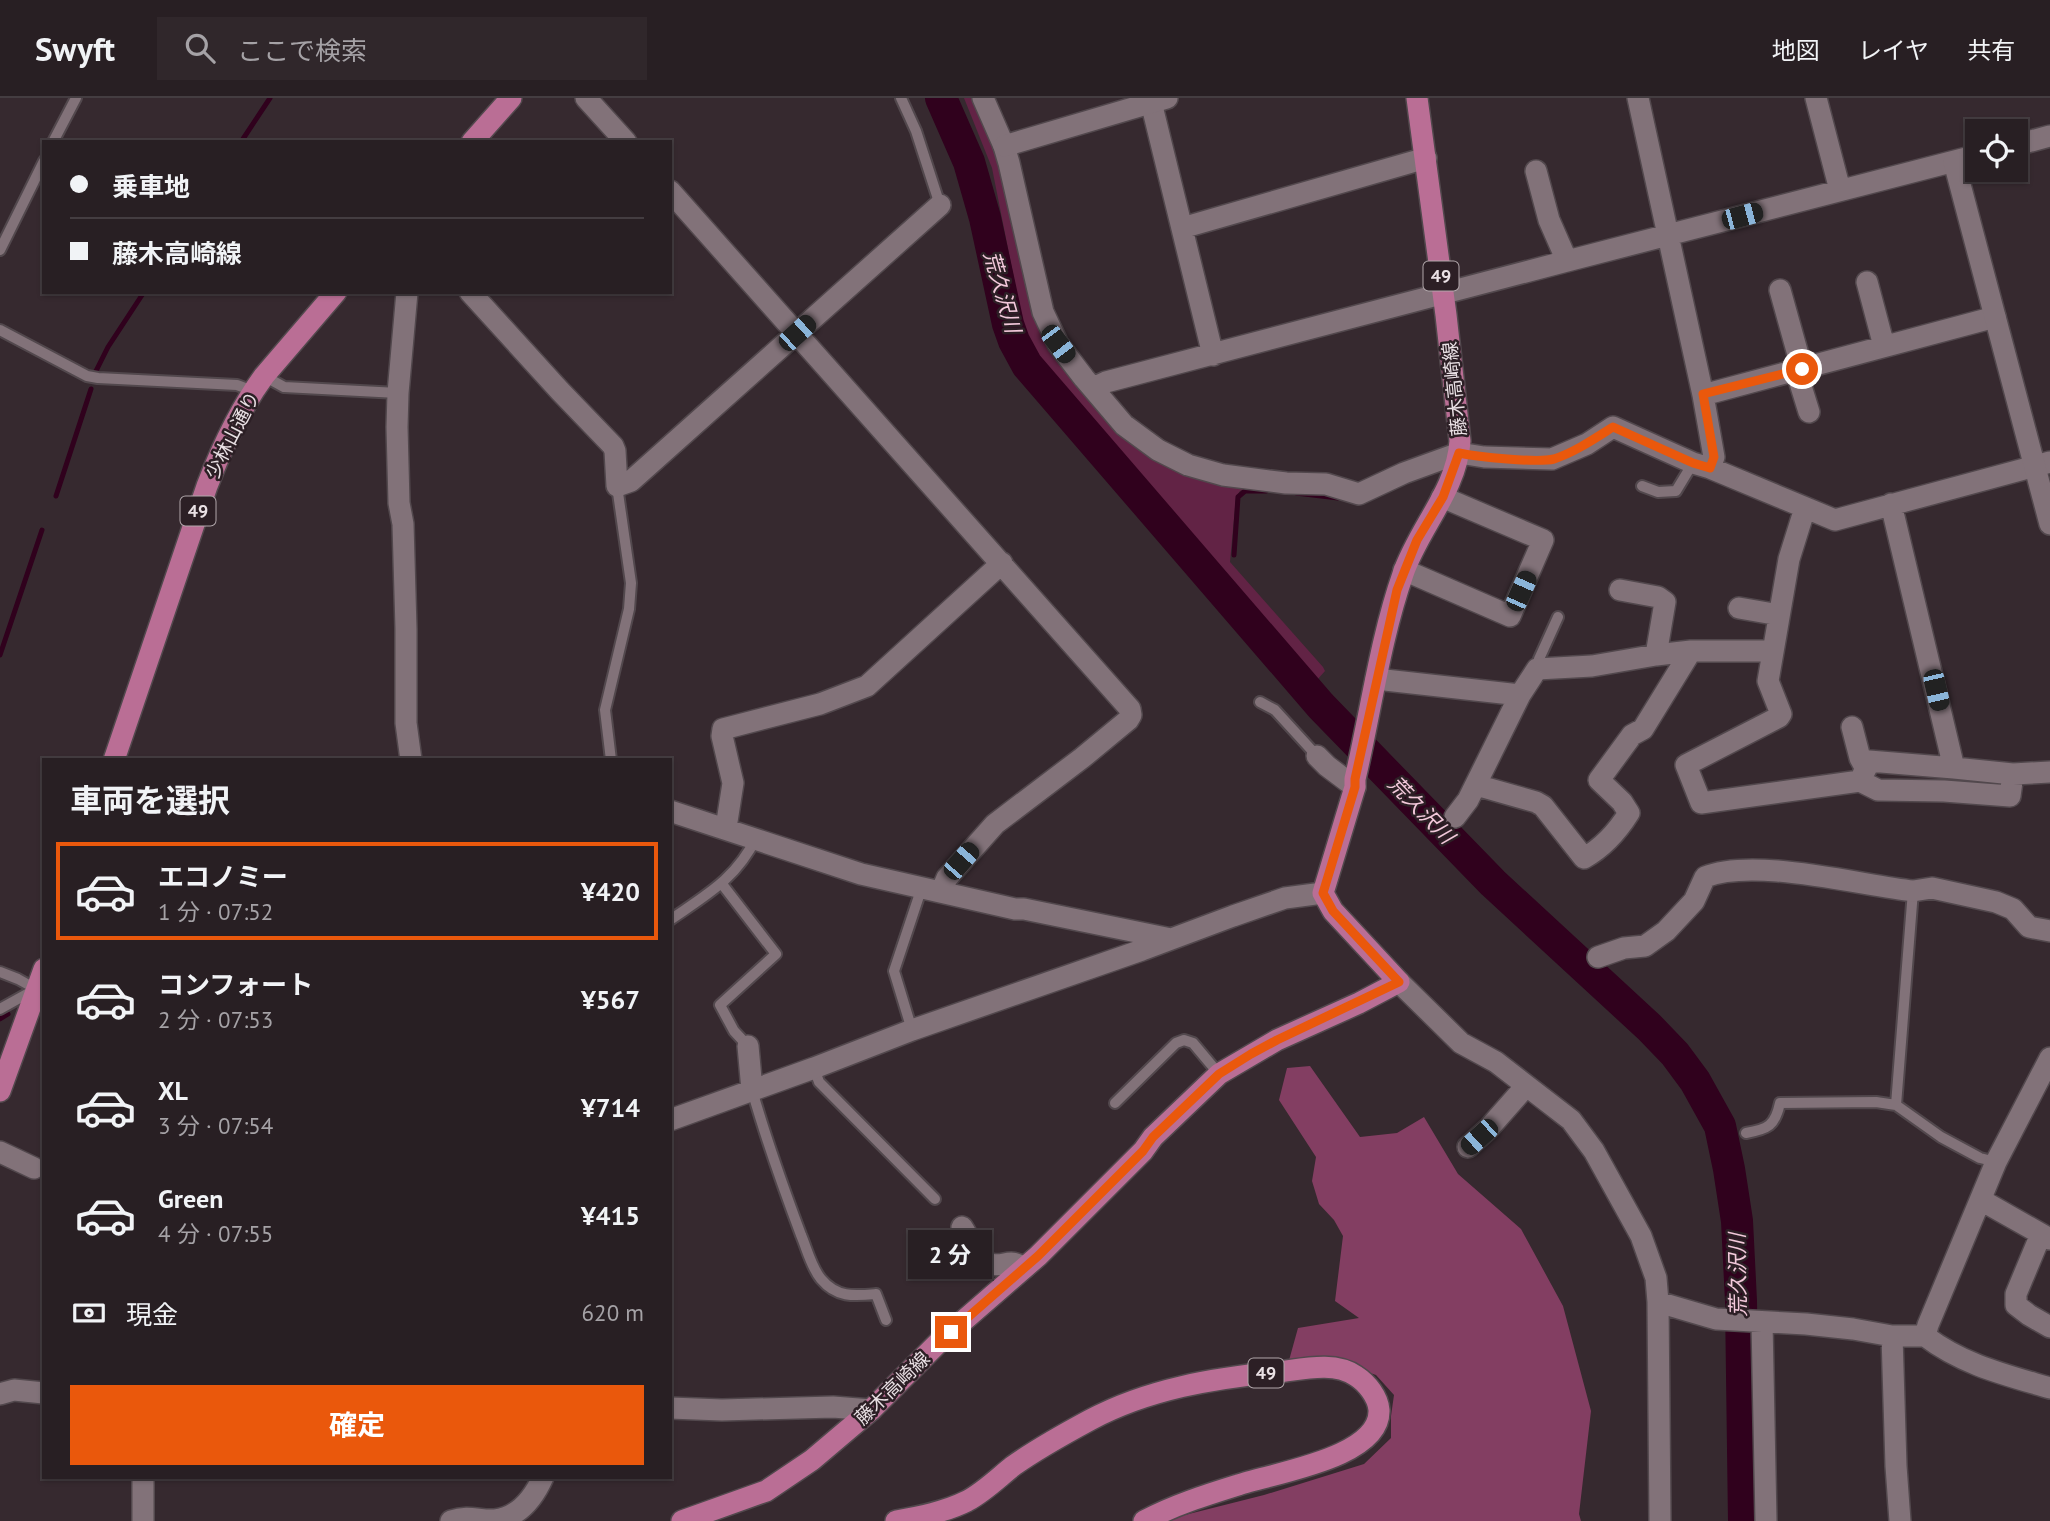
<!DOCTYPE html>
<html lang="ja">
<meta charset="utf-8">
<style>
:root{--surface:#281f23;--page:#30272b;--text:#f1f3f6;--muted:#a5a2a6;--line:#443d41;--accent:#ea580c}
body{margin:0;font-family:"PT Sans","Noto Sans JP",sans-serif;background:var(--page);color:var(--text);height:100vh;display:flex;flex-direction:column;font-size:26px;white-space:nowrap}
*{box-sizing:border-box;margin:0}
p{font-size:23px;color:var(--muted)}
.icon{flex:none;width:38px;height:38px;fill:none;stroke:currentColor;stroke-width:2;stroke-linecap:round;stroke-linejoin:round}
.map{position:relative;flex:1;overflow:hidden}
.panel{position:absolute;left:42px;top:660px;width:630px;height:721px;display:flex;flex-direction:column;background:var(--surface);border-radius:0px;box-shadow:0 2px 5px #0004,0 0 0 2px var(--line)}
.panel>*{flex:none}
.hud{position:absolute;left:42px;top:42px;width:630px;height:154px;border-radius:0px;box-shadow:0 2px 5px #0004,0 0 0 2px var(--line);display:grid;align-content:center;height:154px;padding:0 28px;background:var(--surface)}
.buttons{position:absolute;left:1965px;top:21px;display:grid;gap:14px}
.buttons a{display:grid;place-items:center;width:63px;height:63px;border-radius:0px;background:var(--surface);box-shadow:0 2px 5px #0004,0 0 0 2px var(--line);font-size:35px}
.end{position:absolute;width:32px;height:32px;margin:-16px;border:9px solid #ea580c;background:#fff;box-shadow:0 0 0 4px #fff}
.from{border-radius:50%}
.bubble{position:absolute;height:49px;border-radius:0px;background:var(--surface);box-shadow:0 2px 5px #0004,0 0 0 2px var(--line);font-size:23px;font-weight:700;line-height:49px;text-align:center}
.car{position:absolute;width:21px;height:42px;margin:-21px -10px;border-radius:9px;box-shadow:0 0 5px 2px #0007;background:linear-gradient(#222 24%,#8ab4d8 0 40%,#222 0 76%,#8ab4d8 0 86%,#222 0)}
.hud b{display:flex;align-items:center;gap:24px;height:66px;font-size:26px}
.hud b+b{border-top:2px solid var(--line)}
.hud i{width:18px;height:18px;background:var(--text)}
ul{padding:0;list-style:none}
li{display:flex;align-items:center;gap:21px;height:98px;margin:0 14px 10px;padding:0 14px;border:4px solid transparent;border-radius:0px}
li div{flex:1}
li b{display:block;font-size:26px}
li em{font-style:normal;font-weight:700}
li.selected{border-color:var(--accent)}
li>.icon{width:63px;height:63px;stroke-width:1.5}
h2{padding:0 28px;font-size:32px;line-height:84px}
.pay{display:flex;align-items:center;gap:18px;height:77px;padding:0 28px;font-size:26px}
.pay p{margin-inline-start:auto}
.primary-button{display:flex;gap:14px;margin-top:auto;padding:14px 28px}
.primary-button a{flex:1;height:80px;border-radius:0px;background:var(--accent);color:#fff;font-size:28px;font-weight:700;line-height:80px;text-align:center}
header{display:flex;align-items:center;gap:42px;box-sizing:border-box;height:98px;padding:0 35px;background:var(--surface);border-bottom:2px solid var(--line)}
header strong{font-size:33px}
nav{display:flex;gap:38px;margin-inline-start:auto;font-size:24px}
.search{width:490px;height:63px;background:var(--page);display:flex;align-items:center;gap:18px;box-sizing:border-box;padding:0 24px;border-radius:0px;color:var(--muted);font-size:26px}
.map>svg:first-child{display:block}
</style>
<header>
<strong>Swyft</strong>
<div class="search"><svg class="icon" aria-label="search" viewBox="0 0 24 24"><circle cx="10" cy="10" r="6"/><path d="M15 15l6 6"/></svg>ここで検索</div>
<nav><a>地図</a><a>レイヤ</a><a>共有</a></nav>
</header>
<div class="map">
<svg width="2050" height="1423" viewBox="0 0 2050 1423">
<rect width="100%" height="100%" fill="#36292f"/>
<path fill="#622345" d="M964,0H975L1001,63L1036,218L1129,340L1249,389L1240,393L1236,399L1230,464L1323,569L1325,573L1317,582L1330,596L1328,598L1125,360L1080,311L1033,252L1022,221L992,70Z"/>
<path fill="#833e62" d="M1310,968L1360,1039L1397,1035L1424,1019L1458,1076L1521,1131L1563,1208L1591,1313L1579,1416L1581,1423H1168L1173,1420L1264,1397L1364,1366L1391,1340V1318L1394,1297L1376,1277L1341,1265L1288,1266L1298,1230L1359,1220L1335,1203L1343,1138L1334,1122L1319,1106L1312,1083L1316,1059L1279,1002L1287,970Z"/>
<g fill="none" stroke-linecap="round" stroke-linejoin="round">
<path stroke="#30011d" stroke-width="5" d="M241,44L270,0
M96,273L108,249L144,194
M1296,395L1338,400
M56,398L91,291
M1234,457L1238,399L1245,393H1266
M0,557L42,432
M0,921L8,916"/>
<path stroke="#30011d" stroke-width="32" d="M941,0L969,64L985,120L1008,226L1014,243L1027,267L1321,608L1493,785L1649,929L1675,956L1695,983L1720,1028L1729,1071L1737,1123L1741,1203L1744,1423"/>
<defs>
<path id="service" d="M901,0L916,33L940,107
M53,44L76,0
M0,152L44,63
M0,232L87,278L98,280L237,287L253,293
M264,278L284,289L398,295
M1642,388L1658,394L1676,393L1693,365
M1537,571L1539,561L1558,519
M1260,604L1275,612L1317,658
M611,662L605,612L629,511L631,485L617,388
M722,786L776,856L720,907L734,933L748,948
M670,822C706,797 736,781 756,740
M0,874L18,881L36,891
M0,911L34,892
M912,932L894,873L922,789
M814,970L819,984L935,1101
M752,992C766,1041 783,1089 801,1137C807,1151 811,1169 821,1181C837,1200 854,1198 876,1196L886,1222
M1115,1005L1176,945L1184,942L1193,945L1219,976
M1896,1007L1913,793
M1746,1035C1768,1031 1775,1028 1780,1005L1876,1004L1896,1007L1941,1039L1980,1060L1996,1064"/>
<path id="minor" d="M586,0L626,44
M983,0L1004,48L1009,65L1043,214L1058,246L1084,280L1124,327L1158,352L1188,367L1223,377L1286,385L1326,386L1359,396L1404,375L1459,355L1484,359L1552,361L1587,346L1613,329L1693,365L1710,370L1835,422L2050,364
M1638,0L1703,297L1714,359L1710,370
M1816,0L1840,92
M1151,4L1213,257
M2016,47L2050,38
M1536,73L1549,122L1567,163
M670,93L1130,611L1131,617L1128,622L1082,660L995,726L947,780L941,794
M1182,130L1426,60
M1867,184L1884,248
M1780,192L1802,271
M407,194L398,295L397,329L399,405L403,426L406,531V625L411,662
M470,194L560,293L613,348L615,353L617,388L631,383L940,107
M1796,272L1809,314
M1093,290L1106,284L1567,163L1978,57
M1703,297L1995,219
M1891,406L1954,670L2013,676L2050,674
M1805,410L1789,461L1768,583L1781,616L1779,619L1686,667L1701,705L1860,683L1878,692L1944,693L2010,698L2013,676
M1404,472L1510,518L1543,442L1442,399
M1620,492L1658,499L1665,504L1656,557
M1739,510L1779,517
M1376,581L1520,597
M1852,629L1860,660L1866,671
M1317,658L1327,668L1355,689
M1860,683L1869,663L1954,670
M1476,687L1536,704L1543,708L1584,760C1604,749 1617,734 1629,715L1622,704L1599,682L1632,637L1643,631L1691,553
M670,713L861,776L1015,811H1024L1171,841
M1455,719L1468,702L1520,597L1537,571L1592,568L1656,557L1691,553H1772
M726,730L733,685L722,638L723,631L820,606L867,588L1002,465
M1598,859L1624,850L1645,848L1666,833L1694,803L1705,779C1754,759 1859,787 1913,793L1932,790L1996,804L2013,811L2029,829L2050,833
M1399,884L1461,945L1496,964L1571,1022L1594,1053L1641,1138L1656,1180L1658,1204L1660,1423
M748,948L752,992
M670,1022L814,970L912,932L1142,852L1233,818L1285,800L1323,795
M1468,1049L1489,1030L1526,988
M0,1054L34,1070
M1981,1102L2050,1141
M962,1129C969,1139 977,1163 991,1166C1005,1170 1008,1159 1024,1170
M2041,1136L2016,1196V1207L2029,1217L2050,1229
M1658,1204L1716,1221L1806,1226L1853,1231L1892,1238H1925L1928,1227L1996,1064L2050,960
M1762,1224L1766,1423
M1892,1238L1896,1368L1900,1423
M1925,1238C1963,1267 2006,1277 2050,1290
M0,1296L14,1292L44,1295
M670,1310L722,1312L833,1309L871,1312
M143,1379V1423
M451,1423C470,1417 478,1423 495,1422C520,1419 534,1399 543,1379"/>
<path id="tertiary" d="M1004,48L1167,0
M1954,64L2050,426"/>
<path id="primary" d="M472,44L511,0
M114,662L207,388C222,349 239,312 264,278L336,194
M0,993L44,871
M682,1423L766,1393L812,1362L871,1312L939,1244L1038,1158L1143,1053L1153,1039L1219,976L1277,942L1359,905L1399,884L1333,813L1323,795L1355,689V681C1371,613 1380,542 1403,476C1418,431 1457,392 1460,343L1446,217L1417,0
M896,1423C919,1419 945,1414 967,1403C984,1394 998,1380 1013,1368C1037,1351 1064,1336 1090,1322C1148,1291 1214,1280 1279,1274C1303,1271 1335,1263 1356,1278C1367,1285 1378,1299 1379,1312C1381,1360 1273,1375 1238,1387C1206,1397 1174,1407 1144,1423"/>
</defs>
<use href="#service" stroke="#52484d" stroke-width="14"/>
<use href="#minor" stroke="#52484d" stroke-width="24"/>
<use href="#tertiary" stroke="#52484d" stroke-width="24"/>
<use href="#primary" stroke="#52484d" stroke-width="24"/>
<use href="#service" stroke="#827279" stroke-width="10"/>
<use href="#minor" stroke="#827279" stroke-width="21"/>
<use href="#tertiary" stroke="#827279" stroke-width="21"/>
<use href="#primary" stroke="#ba6e95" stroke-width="21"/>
</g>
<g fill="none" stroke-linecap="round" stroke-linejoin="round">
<path stroke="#ea580c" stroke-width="9" d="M951,1234L1038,1158L1143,1053L1153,1039L1219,976L1251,956L1277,942L1399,884L1333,813L1323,795L1355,689V681L1397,492L1417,442L1443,399L1459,355C1478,359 1537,365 1554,361C1575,354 1594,341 1613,329L1693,365L1710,370L1714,359L1703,296L1802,271"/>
</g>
<g text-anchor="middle" stroke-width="5" stroke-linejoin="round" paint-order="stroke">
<g fill="#2c1f25" stroke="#b1a7ab" stroke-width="2">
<rect x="1423.5" y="163.5" width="35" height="29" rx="5"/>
<rect x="180.5" y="398.5" width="35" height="29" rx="5"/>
<rect x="1248.5" y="1260.5" width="35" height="29" rx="5"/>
</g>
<g font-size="18" font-weight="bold" fill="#eae1e5">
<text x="1441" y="184">49</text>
<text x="198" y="419">49</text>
<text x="1266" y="1281">49</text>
</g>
<g font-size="19" fill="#eae1e5" stroke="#2c1f25">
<text transform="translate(1454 291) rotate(-96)" y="7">藤木高崎線</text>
<text transform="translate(232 337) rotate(-63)" y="7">少林山通り</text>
<text transform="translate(892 1290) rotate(-44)" y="7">藤木高崎線</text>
</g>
<g font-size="21" font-style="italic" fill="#f3c9db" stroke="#2c1f25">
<text transform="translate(1002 194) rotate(74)" y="7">荒久沢川</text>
<text transform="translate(1421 712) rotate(46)" y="7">荒久沢川</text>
<text transform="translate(1738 1177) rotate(-91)" y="7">荒久沢川</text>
</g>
</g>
</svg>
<div class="buttons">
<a><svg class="icon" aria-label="locate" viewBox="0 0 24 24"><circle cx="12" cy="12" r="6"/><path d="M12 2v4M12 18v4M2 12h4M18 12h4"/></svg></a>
</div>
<i class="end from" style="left:1802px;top:271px"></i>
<i class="end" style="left:951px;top:1234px"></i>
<div class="bubble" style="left:908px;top:1132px;width:84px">2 分</div>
<i class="car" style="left:1742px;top:118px;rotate:75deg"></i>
<i class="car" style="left:797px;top:235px;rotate:48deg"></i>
<i class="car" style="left:1058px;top:246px;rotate:143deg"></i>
<i class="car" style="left:1521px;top:493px;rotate:24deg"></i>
<i class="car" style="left:1936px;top:592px;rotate:167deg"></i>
<i class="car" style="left:961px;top:763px;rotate:41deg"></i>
<i class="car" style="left:1479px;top:1039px;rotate:228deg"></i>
<div class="hud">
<b><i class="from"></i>乗車地</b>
<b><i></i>藤木高崎線</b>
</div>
<section class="panel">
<h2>車両を選択</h2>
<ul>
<li class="selected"><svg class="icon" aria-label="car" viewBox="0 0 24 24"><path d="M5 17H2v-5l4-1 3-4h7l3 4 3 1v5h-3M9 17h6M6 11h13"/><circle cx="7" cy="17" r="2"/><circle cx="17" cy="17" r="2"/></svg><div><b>エコノミー</b><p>1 分 · 07:52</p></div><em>¥420</em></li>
<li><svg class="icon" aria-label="car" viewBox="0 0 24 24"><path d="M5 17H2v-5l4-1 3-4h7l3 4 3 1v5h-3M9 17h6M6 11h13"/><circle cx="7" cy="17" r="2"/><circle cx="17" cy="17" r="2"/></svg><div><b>コンフォート</b><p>2 分 · 07:53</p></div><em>¥567</em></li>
<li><svg class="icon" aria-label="car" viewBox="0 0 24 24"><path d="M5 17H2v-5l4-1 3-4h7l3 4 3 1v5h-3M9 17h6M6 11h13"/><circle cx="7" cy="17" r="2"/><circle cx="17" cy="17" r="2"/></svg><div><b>XL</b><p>3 分 · 07:54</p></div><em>¥714</em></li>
<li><svg class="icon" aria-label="car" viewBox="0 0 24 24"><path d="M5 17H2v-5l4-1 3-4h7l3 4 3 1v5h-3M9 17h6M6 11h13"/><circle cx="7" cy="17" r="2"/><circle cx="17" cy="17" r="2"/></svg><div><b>Green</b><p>4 分 · 07:55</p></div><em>¥415</em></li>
</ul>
<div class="pay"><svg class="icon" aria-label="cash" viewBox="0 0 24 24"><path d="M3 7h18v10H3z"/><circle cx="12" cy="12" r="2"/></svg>現金<p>620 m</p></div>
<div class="primary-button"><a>確定</a></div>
</section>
</div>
